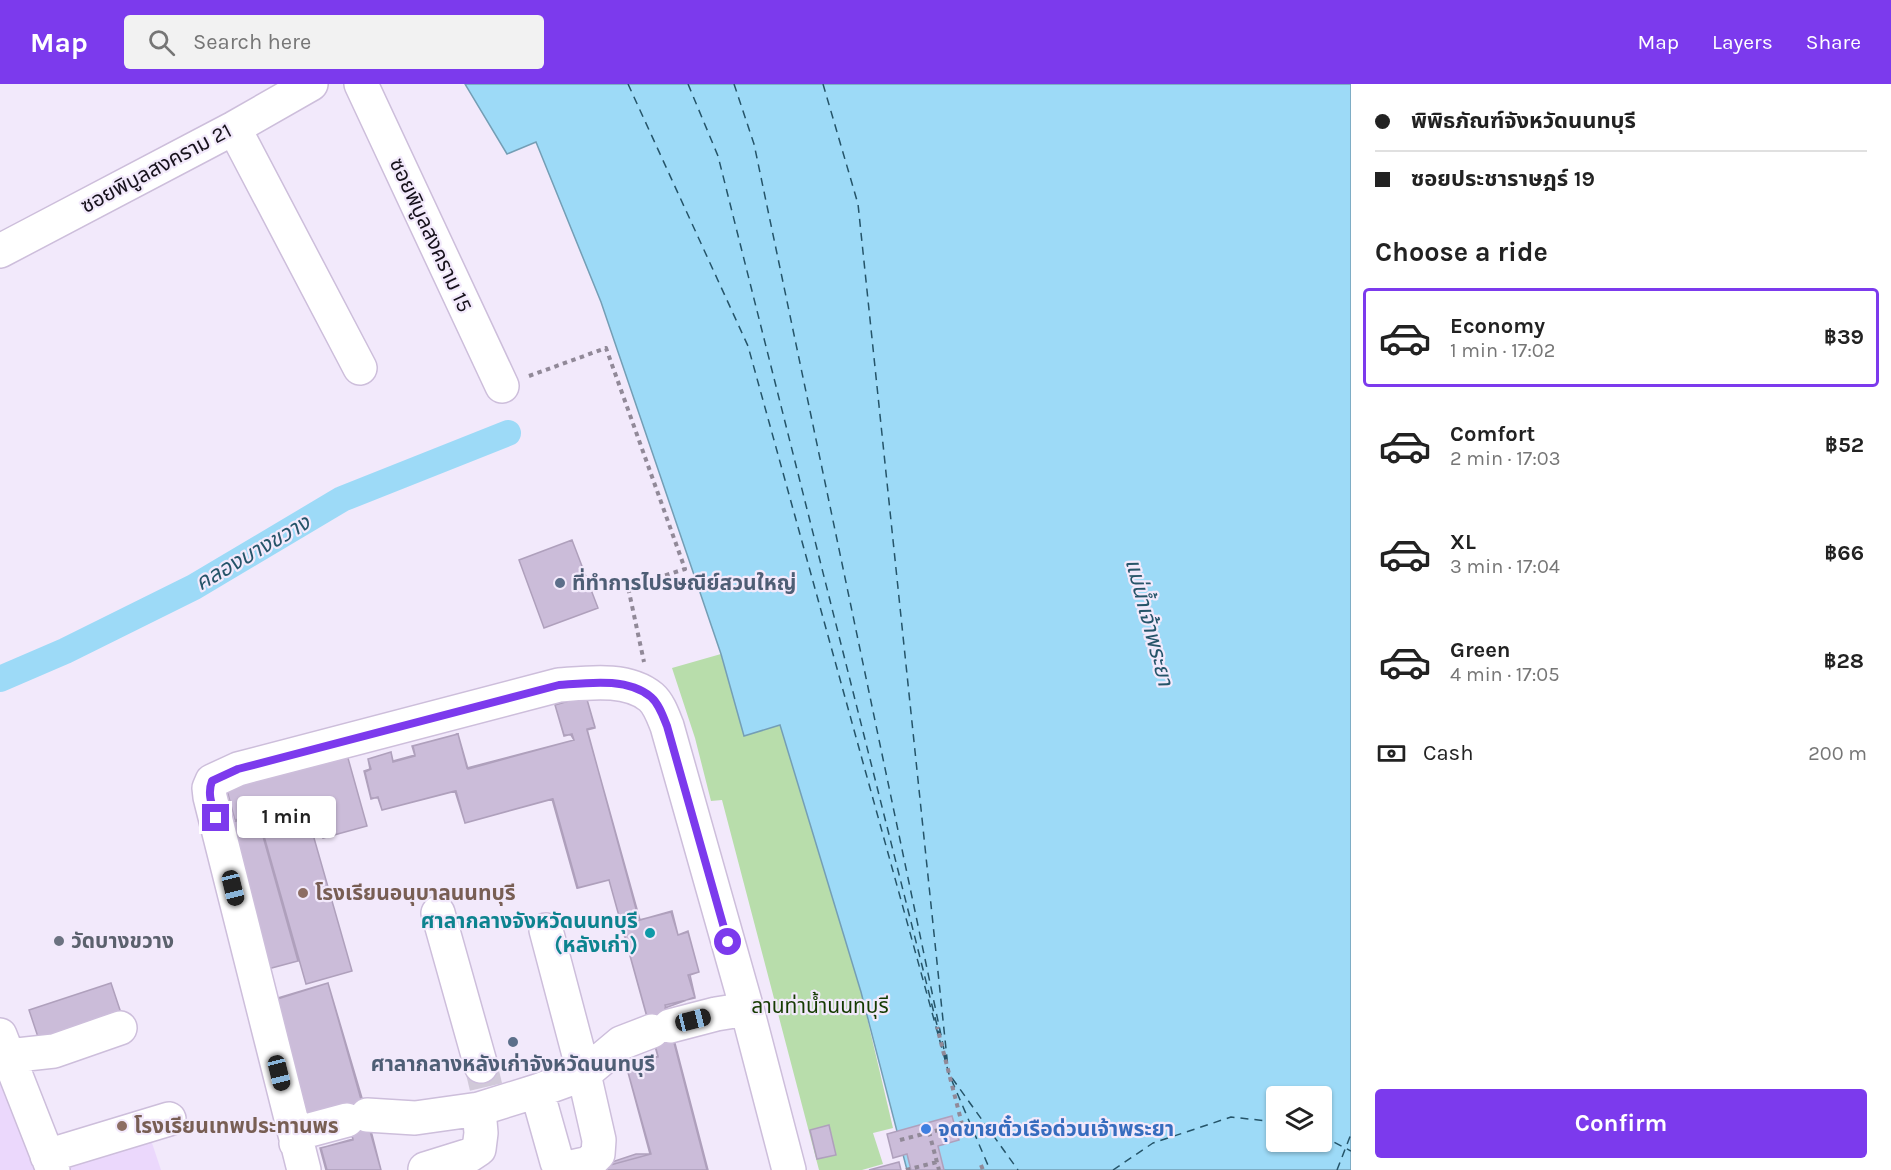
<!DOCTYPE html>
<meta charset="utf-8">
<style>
:root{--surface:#fff;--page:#f2f2f2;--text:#222;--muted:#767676;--line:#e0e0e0;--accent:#7c3aed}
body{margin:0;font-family:Karla,"Noto Sans Thai",sans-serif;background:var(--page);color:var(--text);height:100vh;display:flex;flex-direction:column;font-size:22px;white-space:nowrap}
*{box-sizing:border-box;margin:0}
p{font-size:20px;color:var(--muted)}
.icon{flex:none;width:33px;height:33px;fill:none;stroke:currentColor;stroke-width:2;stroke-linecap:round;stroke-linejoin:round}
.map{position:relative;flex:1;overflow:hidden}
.details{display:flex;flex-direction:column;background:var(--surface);width:540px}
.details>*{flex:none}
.guide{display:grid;align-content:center;height:132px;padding:0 24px;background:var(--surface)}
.tools{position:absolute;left:1266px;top:1002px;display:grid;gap:12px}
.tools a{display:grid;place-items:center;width:66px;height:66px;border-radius:6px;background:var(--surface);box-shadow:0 2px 4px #0004;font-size:30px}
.end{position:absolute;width:27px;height:27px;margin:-14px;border:8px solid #7c3aed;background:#fff;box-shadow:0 0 0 3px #fff}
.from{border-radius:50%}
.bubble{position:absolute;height:42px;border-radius:6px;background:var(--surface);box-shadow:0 2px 4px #0004;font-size:20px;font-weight:700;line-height:42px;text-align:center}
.car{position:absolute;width:18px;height:36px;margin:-18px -9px;border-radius:8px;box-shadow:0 0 4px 2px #0007;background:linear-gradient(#222 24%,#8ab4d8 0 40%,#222 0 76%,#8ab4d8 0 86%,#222 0)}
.guide b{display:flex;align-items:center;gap:21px;height:57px;font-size:22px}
.guide b+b{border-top:2px solid var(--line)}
.guide i{width:15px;height:15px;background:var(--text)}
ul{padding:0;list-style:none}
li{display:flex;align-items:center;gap:18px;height:99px;margin:0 12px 9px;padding:0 12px;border:3px solid transparent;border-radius:6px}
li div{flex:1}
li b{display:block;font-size:22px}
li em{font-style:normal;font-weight:700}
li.selected{border-color:var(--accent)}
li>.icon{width:54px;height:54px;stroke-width:1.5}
h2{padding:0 24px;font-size:27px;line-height:72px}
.pay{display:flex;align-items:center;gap:15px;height:66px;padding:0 24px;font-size:22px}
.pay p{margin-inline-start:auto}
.action{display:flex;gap:12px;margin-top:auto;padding:12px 24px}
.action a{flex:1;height:69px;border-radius:6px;background:var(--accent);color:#fff;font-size:24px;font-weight:700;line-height:69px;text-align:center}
header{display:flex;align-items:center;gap:36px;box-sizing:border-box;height:84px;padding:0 30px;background:var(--accent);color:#fff}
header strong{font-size:28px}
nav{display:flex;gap:33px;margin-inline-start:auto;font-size:21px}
.search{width:420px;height:54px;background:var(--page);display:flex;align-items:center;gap:15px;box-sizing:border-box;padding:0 21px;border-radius:6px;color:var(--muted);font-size:22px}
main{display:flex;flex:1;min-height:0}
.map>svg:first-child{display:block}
</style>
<header>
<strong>Map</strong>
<div class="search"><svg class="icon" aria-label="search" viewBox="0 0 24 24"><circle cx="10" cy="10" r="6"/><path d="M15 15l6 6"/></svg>Search here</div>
<nav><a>Map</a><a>Layers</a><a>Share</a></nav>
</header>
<main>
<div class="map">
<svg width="1351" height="1086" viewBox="0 0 1351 1086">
<rect width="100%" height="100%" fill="#f2e9fb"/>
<path fill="#ebd8fc" d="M0,982L39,1086H0Z
M141,1026L161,1086H63Z"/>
<path fill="#b8ddab" d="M721,570L744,652L780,640L861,908L893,1044L873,1049L883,1080L862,1086H819L722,716L711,717L695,654L672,584Z"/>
<path fill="#9ddaf7" stroke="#749eb5" stroke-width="1.5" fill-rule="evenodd" d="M465,0H1351V1086H907L861,908L780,641L744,652L721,570L601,218L536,58L507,70ZM1276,1012H1322V1058H1276Z"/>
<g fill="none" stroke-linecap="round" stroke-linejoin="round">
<path stroke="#9ddaf7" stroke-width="26" d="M0,595L65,567L194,503L342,415L508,349"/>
<path stroke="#255469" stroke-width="1.5" stroke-dasharray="8 6" stroke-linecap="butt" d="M628,0L748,262L949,990L990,1086
M688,0L718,72L939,949
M734,0L754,60L946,975
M823,0L858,120L948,984
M952,994L1018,1086
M1322,1052L1351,1067
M1113,1086L1153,1059L1231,1033L1276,1038
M1337,1086L1351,1050"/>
</g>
<path fill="#cbbcd9" stroke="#afa0bc" stroke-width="1.5" d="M572,456L598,524L544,544L519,476Z
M586,612L595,643L587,645L639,836L671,828L678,851L688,848L699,888L688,891L695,914L665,921L708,1086H592L651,1070L626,981L658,972L609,796L578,804L553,715L465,739L456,707L382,726L378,713L371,715L364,687L370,685L368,675L391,668L393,677L415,671L413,662L458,650L468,685L574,656L572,650L564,652L555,621Z
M586,612L595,644L587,646L640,836L672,827L678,851L688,847L699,888L690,891L695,913L665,924L707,1086H588L636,1070H650L626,981L658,973L609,796L577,804L552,715L465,739L455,707L382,726L378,714H371L365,688L371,685L368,675L391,668L393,678L415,672L412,662L458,650L467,684L574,656L571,651H564L555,621Z
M346,667L367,742L323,754L312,715L235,736L225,699Z
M304,719L352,887L306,900L258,731Z
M257,731L298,877L264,886L223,741Z
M111,899L123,935L41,962L29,926Z
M328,899L367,1031L381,1086H327L321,1064L353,1055L347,1036H304L271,917Z
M328,899L381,1086H326L320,1064L353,1056L345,1025L304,1036L271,916Z
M952,1032L959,1056L938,1062L944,1086H911L907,1070L893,1074L887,1050Z
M829,1041L836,1071L817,1075L810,1046Z
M899,1078L901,1086H869Z"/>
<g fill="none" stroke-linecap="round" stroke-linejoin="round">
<path stroke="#d1c9d9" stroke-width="33" stroke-dasharray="33 16" stroke-linecap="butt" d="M481,982L486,1003"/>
<defs>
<path id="minor" d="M361,0L502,302
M234,44L360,284
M0,167L234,44L311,0
M438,829L481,982
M670,942L716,930L747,925
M0,951L53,1086
M8,972L54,967L120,944
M537,1007L557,1078L566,1084L589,1079L598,1070L599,1056L584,990L546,846
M367,1031L415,1034L479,1025L537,1007L584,990L621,959L652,947
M296,1059L306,1047L347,1036
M47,1072L169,1035
M425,1085L470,1071L479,1065L481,1049L479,1025
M304,1086L210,713L209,704L212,697L238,685L559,601C587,599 627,593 651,613C659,620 663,632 667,642L747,925L789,1086"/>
</defs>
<use href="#minor" stroke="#cdbedb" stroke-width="36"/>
<path stroke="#918998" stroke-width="4" stroke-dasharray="4.5 4.5" stroke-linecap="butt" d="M529,292L606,264L685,485L628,503L644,578
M929,1048L939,1086
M900,1056L962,1040L937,943
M981,1081L983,1086
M906,1086L937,1078"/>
<use href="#minor" stroke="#fff" stroke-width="33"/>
</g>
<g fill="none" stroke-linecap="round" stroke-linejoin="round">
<path stroke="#7c3aed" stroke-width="8" d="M216,734C212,721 207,710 212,697L238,685L559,601C587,599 627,593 651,613C659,620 663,632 667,642L728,858"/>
</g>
<g fill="#5c6f8a" stroke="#f2e9fb" stroke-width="2">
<circle cx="560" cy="499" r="6"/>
<circle cx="513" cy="958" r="6"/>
</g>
<g fill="#8d6e63" stroke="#f2e9fb" stroke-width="2">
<circle cx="303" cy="809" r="6"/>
<circle cx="122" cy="1042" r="6"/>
</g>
<circle fill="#0f9aa8" stroke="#f2e9fb" stroke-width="2" cx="650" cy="849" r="6"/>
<circle fill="#6b7280" stroke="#f2e9fb" stroke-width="2" cx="59" cy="857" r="6"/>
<circle fill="#3f7fe0" stroke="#f2e9fb" stroke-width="2" cx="926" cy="1045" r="6"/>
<g text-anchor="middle" stroke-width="4.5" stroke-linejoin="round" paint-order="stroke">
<g font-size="21" fill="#16111b" stroke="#f2e9fb">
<text transform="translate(156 84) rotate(-28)" y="7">ซอยพิบูลสงคราม 21</text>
<text transform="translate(431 151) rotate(65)" y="7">ซอยพิบูลสงคราม 15</text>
</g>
<g font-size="21" font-weight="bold" fill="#4e5e75" stroke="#f2e9fb" text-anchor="start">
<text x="572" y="506">ที่ทำการไปรษณีย์สวนใหญ่</text>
<text x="513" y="987" text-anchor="middle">ศาลากลางหลังเก่าจังหวัดนนทบุรี</text>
</g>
<g font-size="21" font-weight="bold" fill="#785e54" stroke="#f2e9fb" text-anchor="start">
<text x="315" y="816">โรงเรียนอนุบาลนนทบุรี</text>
<text x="134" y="1049">โรงเรียนเทพประทานพร</text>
</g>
<g font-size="21" font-weight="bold" fill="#0d838f" stroke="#f2e9fb" text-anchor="end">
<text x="638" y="844">ศาลากลางจังหวัดนนทบุรี<tspan x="638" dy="24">(หลังเก่า)</tspan></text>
</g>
<g font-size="21" font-weight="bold" fill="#5b616d" stroke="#f2e9fb" text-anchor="start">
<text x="71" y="864">วัดบางขวาง</text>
</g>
<g font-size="21" fill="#163b02" stroke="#f2e9fb">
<text x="820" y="929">ลานท่าน้ำนนทบุรี</text>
</g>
<g font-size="21" font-weight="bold" fill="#366cbe" stroke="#f2e9fb" text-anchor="start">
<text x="938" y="1052">จุดขายตั๋วเรือด่วนเจ้าพระยา</text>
</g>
<g font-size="22" font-style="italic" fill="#255469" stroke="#f2e9fb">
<text transform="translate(252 468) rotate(-30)" y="8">คลองบางขวาง</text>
<text transform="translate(1150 538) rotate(75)" y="8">แม่น้ำเจ้าพระยา</text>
</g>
</g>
</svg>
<div class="tools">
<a><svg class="icon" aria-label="layers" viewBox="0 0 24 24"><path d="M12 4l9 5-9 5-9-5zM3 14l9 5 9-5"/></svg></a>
</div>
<i class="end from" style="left:728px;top:858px"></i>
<i class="end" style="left:216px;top:734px"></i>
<div class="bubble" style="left:237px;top:712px;width:99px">1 min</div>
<i class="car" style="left:233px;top:804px;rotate:166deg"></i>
<i class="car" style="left:693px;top:936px;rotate:76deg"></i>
<i class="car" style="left:279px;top:989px;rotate:166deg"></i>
</div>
<section class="details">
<div class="guide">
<b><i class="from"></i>พิพิธภัณฑ์จังหวัดนนทบุรี</b>
<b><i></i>ซอยประชาราษฎร์ 19</b>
</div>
<h2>Choose a ride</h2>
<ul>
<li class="selected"><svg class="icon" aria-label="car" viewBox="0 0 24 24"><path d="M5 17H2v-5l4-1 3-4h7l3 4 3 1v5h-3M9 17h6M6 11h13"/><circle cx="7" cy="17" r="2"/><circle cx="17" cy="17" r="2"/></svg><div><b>Economy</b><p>1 min · 17:02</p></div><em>฿39</em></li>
<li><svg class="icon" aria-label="car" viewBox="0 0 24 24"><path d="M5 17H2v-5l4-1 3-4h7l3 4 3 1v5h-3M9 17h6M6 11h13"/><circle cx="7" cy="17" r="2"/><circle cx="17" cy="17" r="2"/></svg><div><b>Comfort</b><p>2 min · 17:03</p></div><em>฿52</em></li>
<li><svg class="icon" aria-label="car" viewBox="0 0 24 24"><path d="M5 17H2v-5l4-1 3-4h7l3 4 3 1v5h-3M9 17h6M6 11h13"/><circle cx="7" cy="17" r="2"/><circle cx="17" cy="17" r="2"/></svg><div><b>XL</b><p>3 min · 17:04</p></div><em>฿66</em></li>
<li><svg class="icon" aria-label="car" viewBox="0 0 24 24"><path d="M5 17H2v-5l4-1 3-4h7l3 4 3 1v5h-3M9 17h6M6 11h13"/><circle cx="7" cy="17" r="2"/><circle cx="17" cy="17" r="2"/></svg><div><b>Green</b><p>4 min · 17:05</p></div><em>฿28</em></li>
</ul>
<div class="pay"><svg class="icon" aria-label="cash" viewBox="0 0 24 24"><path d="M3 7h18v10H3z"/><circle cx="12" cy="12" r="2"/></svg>Cash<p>200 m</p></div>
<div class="action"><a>Confirm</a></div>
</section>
</main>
